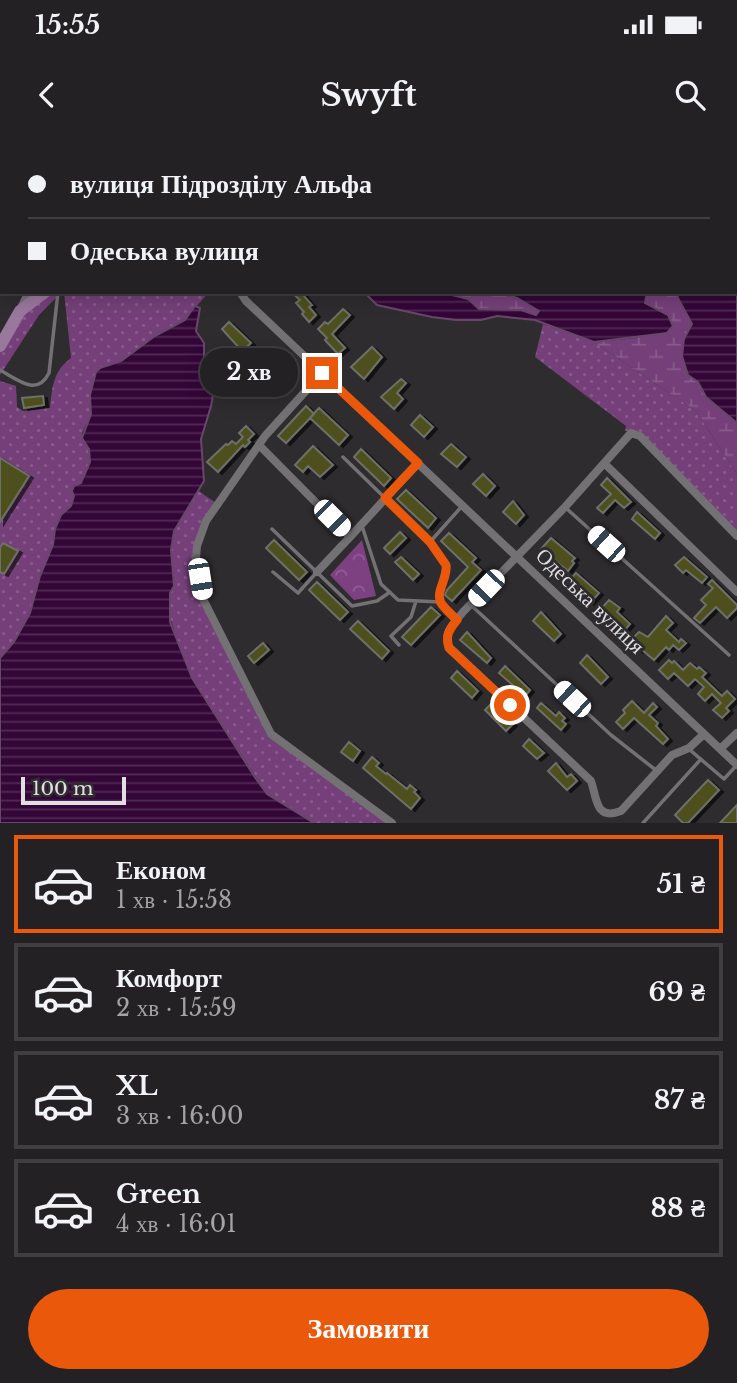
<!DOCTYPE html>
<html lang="uk">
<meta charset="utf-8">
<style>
:root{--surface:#232123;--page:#2f2e30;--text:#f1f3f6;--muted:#a3a3a6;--line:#403e41;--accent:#ea580c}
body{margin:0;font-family:"Libre Baskerville",serif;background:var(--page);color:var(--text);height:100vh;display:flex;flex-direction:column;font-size:26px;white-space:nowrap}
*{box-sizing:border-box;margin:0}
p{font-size:23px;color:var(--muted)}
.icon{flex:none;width:38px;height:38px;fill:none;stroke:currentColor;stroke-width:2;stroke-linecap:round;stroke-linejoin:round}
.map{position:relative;height:683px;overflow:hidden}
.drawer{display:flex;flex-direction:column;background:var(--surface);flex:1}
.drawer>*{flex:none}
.top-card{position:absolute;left:0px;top:0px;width:738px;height:154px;box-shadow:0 4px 18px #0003,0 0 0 2px var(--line);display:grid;align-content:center;height:154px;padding:0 28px;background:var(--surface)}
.scale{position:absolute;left:21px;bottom:18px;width:105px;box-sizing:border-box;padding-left:7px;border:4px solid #e2dfe2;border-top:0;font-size:19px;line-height:24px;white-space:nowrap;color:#e2dfe2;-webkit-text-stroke:5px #2f2c2f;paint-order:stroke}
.end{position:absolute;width:32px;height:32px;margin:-16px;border:9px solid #ea580c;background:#fff;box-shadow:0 0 0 4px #fff}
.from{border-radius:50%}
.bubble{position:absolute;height:49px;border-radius:24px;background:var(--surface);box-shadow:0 4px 18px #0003,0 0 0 2px var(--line);font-size:23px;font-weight:700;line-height:49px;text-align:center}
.car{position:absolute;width:21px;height:42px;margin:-21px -10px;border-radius:9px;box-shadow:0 0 5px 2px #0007;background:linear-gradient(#fff 24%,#345 0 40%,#fff 0 76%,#345 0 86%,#fff 0)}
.top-card b{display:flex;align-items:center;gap:24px;height:66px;font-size:26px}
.top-card b+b{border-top:2px solid var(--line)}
.top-card i{width:18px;height:18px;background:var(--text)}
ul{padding:12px 0 0;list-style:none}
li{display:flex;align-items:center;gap:21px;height:98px;margin:0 14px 10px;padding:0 14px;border:4px solid var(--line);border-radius:0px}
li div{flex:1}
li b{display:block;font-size:26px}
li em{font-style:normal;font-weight:700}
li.current{border-color:var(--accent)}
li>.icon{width:63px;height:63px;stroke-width:1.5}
.cta{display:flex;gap:14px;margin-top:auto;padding:14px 28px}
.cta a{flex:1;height:80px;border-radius:42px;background:var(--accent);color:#fff;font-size:28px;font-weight:700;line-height:80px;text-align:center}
.status{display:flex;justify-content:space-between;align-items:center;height:49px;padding:0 35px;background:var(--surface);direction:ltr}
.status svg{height:19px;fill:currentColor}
header{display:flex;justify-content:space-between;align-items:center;height:91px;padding:0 28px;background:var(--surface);font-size:32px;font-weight:700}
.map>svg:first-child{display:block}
</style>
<div class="status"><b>15:55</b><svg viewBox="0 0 49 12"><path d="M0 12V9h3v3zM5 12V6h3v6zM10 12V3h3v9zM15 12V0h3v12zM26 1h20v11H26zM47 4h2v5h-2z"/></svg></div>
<header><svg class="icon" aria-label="back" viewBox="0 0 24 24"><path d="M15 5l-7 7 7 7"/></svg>Swyft<svg class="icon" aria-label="search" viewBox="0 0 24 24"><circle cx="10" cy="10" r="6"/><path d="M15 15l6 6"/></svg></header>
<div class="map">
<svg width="737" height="683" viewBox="0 0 737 683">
<defs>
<pattern id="grass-dots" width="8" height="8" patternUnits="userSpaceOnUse" patternTransform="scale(1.75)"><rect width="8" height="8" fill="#754079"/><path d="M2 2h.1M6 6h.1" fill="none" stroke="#885b8c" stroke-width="1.8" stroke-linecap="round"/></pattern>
<pattern id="forest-crowns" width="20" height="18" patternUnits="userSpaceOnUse" patternTransform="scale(1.75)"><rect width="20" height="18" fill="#7d4182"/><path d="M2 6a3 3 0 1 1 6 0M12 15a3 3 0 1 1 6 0" fill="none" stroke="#8f5c93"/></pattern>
<pattern id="wetland-marsh" width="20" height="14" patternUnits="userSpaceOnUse" patternTransform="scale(1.75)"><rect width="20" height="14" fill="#754079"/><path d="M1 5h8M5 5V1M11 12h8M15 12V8" fill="none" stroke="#885b8c"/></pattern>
<pattern id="water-rules" width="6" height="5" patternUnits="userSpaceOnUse" patternTransform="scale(1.75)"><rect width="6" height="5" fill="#330637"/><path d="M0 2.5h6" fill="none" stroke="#502a54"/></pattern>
<filter id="shadow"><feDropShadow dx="4" dy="2" stdDeviation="0" flood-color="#0009"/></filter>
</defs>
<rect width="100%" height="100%" fill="#2f2c2f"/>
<path fill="url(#grass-dots)" d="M45,152H62L39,175L0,235V206L20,171Z
M64,152H209L186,178L176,185L155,196L121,221L100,228L96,232L90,255L91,274L82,293L84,303L89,309L90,322L71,366L60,375L55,389L53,405L40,436L33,468L14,502L0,518V241L16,246L17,267L23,271L50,268C52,248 53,231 71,218Z
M543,184L594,202L696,271L737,334V392L641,293L635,290L625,291L626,286L535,217Z
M197,350L216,363L195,405L200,460L267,595L387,683H314L267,654L192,538L178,503L169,473L170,453L174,446L171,410L174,391Z"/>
<path fill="url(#forest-crowns)" d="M362,400L376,456L354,460L330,435Z"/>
<path fill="url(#wetland-marsh)" d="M440,152C480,152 505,148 539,171L536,176L521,170L479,169L471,162Z
M647,152H677L678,158L692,184L684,199L693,240L698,242L706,257L737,283V334L696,271L594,202L637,198L668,175L645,163Z"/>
<path fill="url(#water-rules)" stroke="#68476a" stroke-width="2" d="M737,28V283L706,257L698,242L688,235L682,216L684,199L692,184L678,158L677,152H737Z
M364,152H440L468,159L479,169L521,170L536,175L539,171L517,158L497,152H647L645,163L668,175L673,186L667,193L594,202L535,180L497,176L481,180H456L432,177L377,165Z
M195,166L200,168L196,191L204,203V217L214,249L211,266L201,299L204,341L174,391L171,410L174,446L170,453V482L192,538L254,636L267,654L314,683H0V518L14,502L30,473L40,436L53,405L55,389L61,375L71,366L74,356L72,351L74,346L81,343L90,322L89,309L82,298L91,274L90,255L96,232L100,228L121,221L155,196L185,180Z"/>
<path fill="#4e4f1a" stroke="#6e6f6a" stroke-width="2" filter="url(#shadow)" d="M291,152H305L303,155L312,165L309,167L316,175L309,182L302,174L304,172L296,163L300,160Z
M343,169L350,175L332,194L345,208L338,214L325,200L327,198L318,189L325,182L328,184Z
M229,182L251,203L242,211L222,189Z
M372,207L382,217L364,239L351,227Z
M260,209L281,231L273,239L251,219Z
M401,239L406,243L397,253L403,259L394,269L381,257Z
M43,256L44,265L24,268L22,258Z
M306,266L314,274L286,303L278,296Z
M319,268L348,295L339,305L310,278Z
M420,275L433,287L424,297L411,285Z
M246,286L254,294L248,300L250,302L245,307L243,305L218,332L207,322L226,304L228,305L232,301L236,304L243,297L239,293Z
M451,304L466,317L457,327L441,314Z
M313,306L333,325L320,337L308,326L303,332L295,325Z
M361,309L391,338L384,346L354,317Z
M0,318L29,336L0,382Z
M483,334L495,346L486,356L473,344Z
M607,338L631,362L624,368L615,360L603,373L597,368L611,354L601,345Z
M406,350L436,378L428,388L397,359Z
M513,361L524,375L516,384L503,372Z
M637,372L660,393L655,399L632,379Z
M400,392L406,398L390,414L384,408Z
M449,393L476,418L472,422L481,430L452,461L445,455L447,450L468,427L441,401Z
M551,398L575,418L572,421L574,423L568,431L541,409Z
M274,400L307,432L299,440L266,408Z
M3,403L18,411L4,434L0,432V408Z
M401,417L419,434L413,440L395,422Z
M684,417L707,437L702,443L686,430L683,433L675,425Z
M576,433L599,453L590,463L568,442Z
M712,440L737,465V468L727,478L716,467L700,483L694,478L706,465L701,460L713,448L708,444Z
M317,442L348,472L340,480L309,450Z
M609,460L620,468L617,472L630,484L622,493L603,475L605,473L601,469Z
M431,467L440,475L411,505L402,497Z
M541,472L561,494L554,501L533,481Z
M666,476L673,483L666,490L679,502L681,499L686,503L679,510L673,505L669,510L666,507L654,520L641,509L639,511L631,500L639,492L648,497Z
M358,481L389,511L382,519L350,489Z
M467,492L491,518L487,523L460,500Z
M263,503L269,510L254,523L248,516Z
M587,515L608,537L601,544L580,523Z
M669,520L672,523L674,521L683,530L690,523L697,529L699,527L706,533L702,537L722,556L727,551L735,559L726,568L729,571L722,578L713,570L721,563L712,554L705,561L698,554L704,547L695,539L688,546L674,533L668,539L659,530Z
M505,526L530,550L525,556L499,533Z
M457,531L478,551L472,558L451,538Z
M632,561L644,573L653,563L657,567L649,575L658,583L656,586L668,599L663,604L634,578L623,589L616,582L625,573L623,570Z
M492,563L513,584L506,591L485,570Z
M541,563L556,576L559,572L565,578L562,581L566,584L561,590L537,568Z
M529,599L544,613L537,619L523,606Z
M349,602L360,611L353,621L341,612Z
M372,617L379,623L376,626L386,634L387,633L407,649L410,645L416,650L414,652L420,658L411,669L363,628Z
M556,623L567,637L571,634L577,641L567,650L548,631Z
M708,640L719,650L688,683H683L675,675Z
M737,665V683H720Z"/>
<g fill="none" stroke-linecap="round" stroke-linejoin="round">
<path stroke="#747175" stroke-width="3.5" d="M0,230C18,240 37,257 49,233L58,152
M343,317L430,402
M567,369L729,515
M362,386L381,444L398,460L440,462
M272,389L352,466L377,461L390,452
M273,432L298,453L317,432
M472,466L611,595L657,631
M455,479C426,446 450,456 446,425L430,402L463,365
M399,505L391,496L411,477L416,461
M690,610L724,639L736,626
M643,683L701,619"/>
<path stroke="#747175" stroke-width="8" d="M240,152L246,161L737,625
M322,233L265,296L222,358L206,381L197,406L196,419L203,459L271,594L392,683
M259,305L350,397L317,432
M605,324L737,452
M350,397L418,323
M704,594L689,608L672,615L621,671C595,681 597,658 591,641L449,507C443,492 454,483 463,472L565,367L631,293L640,296L737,396
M720,609L737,593"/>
<path stroke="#747175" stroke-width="10" d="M119,2L120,0
M22,168L30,152"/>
<path stroke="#9a779d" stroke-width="12" d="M231,2L234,0
M0,206L20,171L45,152"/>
</g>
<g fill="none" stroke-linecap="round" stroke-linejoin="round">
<path stroke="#ea580c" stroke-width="9" d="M322,233L418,323L385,358L430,402L446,425C448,438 435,452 441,463C445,469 452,475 457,480C449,490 445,495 449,508L510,565"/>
</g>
<g text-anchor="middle" stroke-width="6" stroke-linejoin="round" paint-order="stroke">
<g font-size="21" fill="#e2dfe2" stroke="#2f2c2f">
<text transform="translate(590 461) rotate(44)" y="7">Одеська вулиця</text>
</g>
</g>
</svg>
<div class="scale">100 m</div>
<i class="end from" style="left:510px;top:565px"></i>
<i class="end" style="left:322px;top:233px"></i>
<div class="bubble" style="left:200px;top:208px;width:98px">2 хв</div>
<i class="car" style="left:332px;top:378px;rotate:135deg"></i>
<i class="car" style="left:606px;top:404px;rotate:312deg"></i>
<i class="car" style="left:200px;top:439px;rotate:171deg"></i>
<i class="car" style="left:486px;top:448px;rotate:224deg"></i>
<i class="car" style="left:572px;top:559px;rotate:313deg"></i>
<div class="top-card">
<b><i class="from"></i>вулиця Підрозділу Альфа</b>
<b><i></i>Одеська вулиця</b>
</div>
</div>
<section class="drawer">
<ul>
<li class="current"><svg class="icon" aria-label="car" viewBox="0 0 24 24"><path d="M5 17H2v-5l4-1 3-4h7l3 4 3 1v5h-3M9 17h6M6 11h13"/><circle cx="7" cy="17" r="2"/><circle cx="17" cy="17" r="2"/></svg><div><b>Економ</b><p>1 хв · 15:58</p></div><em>51 ₴</em></li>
<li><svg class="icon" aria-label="car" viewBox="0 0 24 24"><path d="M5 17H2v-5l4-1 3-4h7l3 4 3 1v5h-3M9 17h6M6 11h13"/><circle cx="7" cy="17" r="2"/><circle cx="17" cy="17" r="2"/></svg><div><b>Комфорт</b><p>2 хв · 15:59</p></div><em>69 ₴</em></li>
<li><svg class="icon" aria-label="car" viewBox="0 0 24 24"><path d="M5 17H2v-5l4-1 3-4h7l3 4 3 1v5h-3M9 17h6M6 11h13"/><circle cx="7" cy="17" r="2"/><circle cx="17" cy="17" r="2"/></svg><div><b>XL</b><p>3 хв · 16:00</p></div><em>87 ₴</em></li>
<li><svg class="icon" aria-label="car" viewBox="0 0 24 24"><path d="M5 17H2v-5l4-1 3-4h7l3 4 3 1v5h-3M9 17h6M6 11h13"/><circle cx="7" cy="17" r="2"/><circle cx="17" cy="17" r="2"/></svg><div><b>Green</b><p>4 хв · 16:01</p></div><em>88 ₴</em></li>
</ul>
<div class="cta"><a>Замовити</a></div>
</section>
